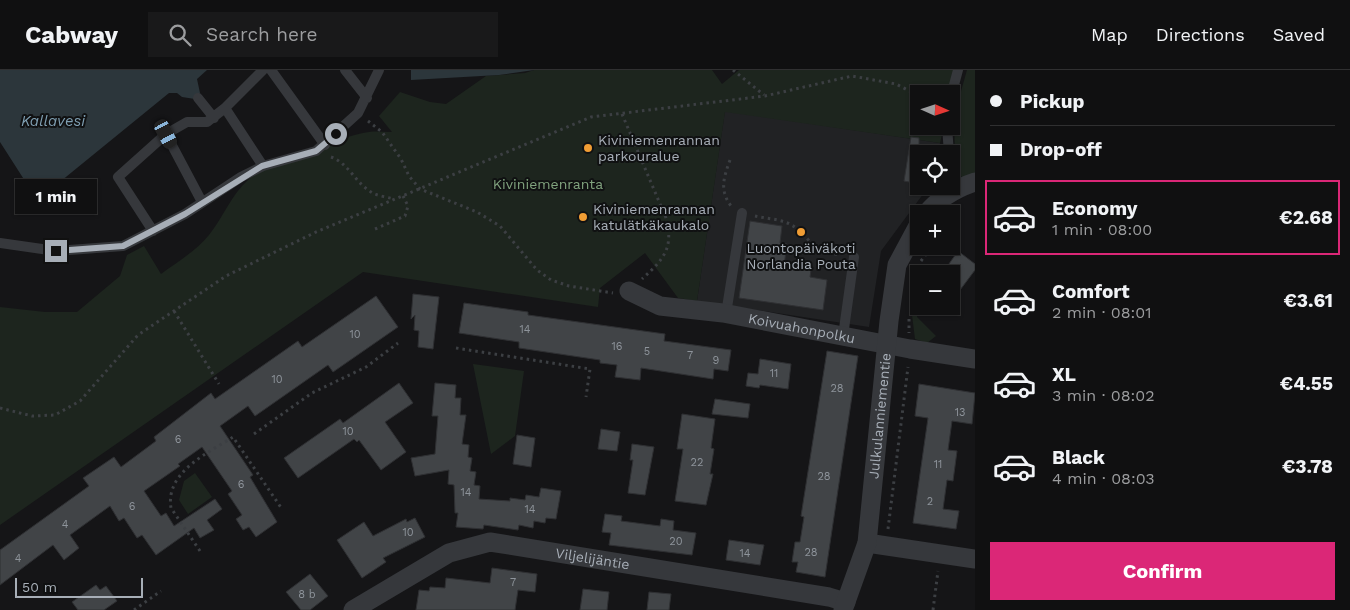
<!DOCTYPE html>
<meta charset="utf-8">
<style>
:root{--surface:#101011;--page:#19191a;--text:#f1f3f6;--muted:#9c9d9f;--line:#303031;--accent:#db2777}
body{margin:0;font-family:"Work Sans",sans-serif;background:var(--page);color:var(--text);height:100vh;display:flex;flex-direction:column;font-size:19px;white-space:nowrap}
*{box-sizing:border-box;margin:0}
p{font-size:16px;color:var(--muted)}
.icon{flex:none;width:28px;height:28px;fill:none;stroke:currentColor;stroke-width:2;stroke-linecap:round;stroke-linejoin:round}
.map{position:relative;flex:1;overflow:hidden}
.sheet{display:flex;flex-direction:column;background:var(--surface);width:375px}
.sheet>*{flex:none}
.guide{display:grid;align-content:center;height:110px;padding:0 15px;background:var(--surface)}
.needle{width:32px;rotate:93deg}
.fabs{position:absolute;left:910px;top:15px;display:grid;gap:10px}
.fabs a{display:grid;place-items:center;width:50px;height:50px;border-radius:0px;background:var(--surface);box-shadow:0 1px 4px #0004,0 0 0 1px var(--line);font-size:25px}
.scale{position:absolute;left:15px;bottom:12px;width:128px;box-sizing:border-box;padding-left:5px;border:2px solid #a7aeb7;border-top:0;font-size:14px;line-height:18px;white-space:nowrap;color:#a7aeb7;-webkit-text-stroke:4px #101112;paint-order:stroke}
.end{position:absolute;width:22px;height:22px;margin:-11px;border:6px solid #a7aeb7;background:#111;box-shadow:0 0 0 2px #111}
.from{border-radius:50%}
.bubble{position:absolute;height:35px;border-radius:0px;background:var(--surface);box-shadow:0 1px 4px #0004,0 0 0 1px var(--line);font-size:16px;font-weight:700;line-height:35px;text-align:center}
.car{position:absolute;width:15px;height:30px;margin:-15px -8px;border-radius:6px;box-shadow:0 0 4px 1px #0007;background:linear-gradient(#222 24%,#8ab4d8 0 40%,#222 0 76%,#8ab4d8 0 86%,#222 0)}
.guide b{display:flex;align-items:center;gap:18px;height:48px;font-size:19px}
.guide b+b{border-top:1px solid var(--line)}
.guide i{width:12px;height:12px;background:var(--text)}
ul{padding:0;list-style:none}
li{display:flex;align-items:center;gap:15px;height:75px;margin:0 10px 8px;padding:0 5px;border:2px solid transparent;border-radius:0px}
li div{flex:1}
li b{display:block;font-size:19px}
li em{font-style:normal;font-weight:700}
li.current{border-color:var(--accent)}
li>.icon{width:45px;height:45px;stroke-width:1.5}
.action{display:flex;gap:10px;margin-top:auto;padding:10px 15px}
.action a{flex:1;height:58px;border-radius:0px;background:var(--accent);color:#fff;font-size:20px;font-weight:700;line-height:58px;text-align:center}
header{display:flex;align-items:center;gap:30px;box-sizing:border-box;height:70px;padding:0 25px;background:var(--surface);border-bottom:1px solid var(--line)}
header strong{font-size:24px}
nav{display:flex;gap:28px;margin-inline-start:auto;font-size:18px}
.search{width:350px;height:45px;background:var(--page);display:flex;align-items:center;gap:12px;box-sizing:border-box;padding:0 18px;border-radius:0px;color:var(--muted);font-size:19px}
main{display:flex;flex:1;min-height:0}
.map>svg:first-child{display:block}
</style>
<header>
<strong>Cabway</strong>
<div class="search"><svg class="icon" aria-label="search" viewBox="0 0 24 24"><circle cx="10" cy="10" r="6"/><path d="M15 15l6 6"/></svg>Search here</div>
<nav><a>Map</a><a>Directions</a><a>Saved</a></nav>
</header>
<main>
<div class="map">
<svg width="975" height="540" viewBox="0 0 975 540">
<rect width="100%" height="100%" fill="#151517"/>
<path fill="#212224" d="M725,41L940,73L938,84H919V116H929L881,181L869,257L697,231Z"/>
<path fill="#1d251e" d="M534,0H712L722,14L739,0H956L951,24H919V56H944L940,73L725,42L697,231L678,228L645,183L600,218L598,237L363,202L0,455V237L45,242H77L120,206L127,185L144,176L161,204C177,192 196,181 209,165C223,148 231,125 248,110C266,94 344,65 369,62C376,61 384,62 392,62L379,46L400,22L430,32L446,34L486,6L525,3Z
M967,0H975V103L963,108L960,105L955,84L954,46Z
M919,224L917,247L936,266L927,273L915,269L912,245Z
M473,294L524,301L515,366L491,384Z
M195,403L212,427L188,444L179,430L184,411Z"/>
<path fill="#2c363b" d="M0,0H207L197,9L200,23L195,29L182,27L177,23H169L34,133L25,111L0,72Z
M411,0H534L499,5L411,10Z"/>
<path fill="#414447" stroke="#2f3033" d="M911,67L919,68V114L904,111Z
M750,151L782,156L780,173L787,174L784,196L811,200L810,207L827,210L823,240L739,228Z
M958,181L975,194V200L951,232V204H942Z
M413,224L439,227L433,279L418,277L419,261L414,260L415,245L411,249Z
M376,226L398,257L333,302L328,295L255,346L248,336L220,356L253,405L250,407L277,452L256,467L249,457L243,460L236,449L242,445L228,424L232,421L202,377L178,394L180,396L144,421L161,446L166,443L174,456L215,429L222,439L207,450L214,460L200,468L194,458L156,485L142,465L137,468L124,448L119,451L110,436L70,465L79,478L64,490L53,475L0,515V480L89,416L83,408L114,387L121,397L156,371L154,367L211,323L215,329L298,271L302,277Z
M464,233L528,242V245L665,264L664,271L731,280L728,301L714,299L713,309L641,298L640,310L615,307L617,295L600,293V290L519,278V272L459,263Z
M827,281L858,286L825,507L796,502L798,492H792L795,472H800L804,447L801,446Z
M760,289L791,294L788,319L760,315L759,318L746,316L748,303L758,304Z
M399,313L413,333L385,352L406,382L381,400L359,370L357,372L354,369L298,408L284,388L340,349L343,353Z
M435,313L456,315L455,328H461L460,345H466L462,374L469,375L468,387L472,388L470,401L476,402L474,415L480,416L479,429L510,431V428L525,430L526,425L539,427L541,418L561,421L556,449L546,448L545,453L534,451L533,458L519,455L518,460L484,455L483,459L456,457L458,443H455L454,415L448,414L449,400L415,406L411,388L435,384L438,346H432Z
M919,314L975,323L972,354L952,351L948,380L957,381L953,411L947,410L943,439L959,441L956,459L913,453L928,348L915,346Z
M715,329L750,334L748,348L712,344Z
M682,344L715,349L711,378L714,379L710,404H713L706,435L675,431L683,379H677Z
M601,359L620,362L617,381L598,379Z
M517,365L535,368L531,397L513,394Z
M632,374L654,377L645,425L628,423L633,390H630Z
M605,444L622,446L621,451L660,456L661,449L674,451L673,460L696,463L692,485L609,475L611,463L602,462Z
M415,448L425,467L383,488L386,492L362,508L337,470L364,452L373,466L406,449L407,452Z
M729,470L764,475L760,495L726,490Z
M492,498L537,504L535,522L518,520L515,540H416L419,520L429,521L430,517L445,518L446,508L490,513Z
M310,504L328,526L310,540H301L286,522Z
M96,515L100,520L106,516L117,531L104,540H78L72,532Z
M583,519L609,522L607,540H580Z
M649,522L671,524L669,540H647Z"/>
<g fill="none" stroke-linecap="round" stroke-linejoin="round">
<path stroke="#3c3f43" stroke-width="3" stroke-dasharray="2.5 4" stroke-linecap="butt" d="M733,0L764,25
M622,44L666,148C674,178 664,189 642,209
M368,51L382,62L401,89L409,106L420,119L477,142L500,156L537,200L551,210L569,216L613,223
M331,87C348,93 355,112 371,122C377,126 387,127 394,129
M730,90C724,107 719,120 731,136
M755,146C768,149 785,149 796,158C818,176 808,180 841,185
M951,152L955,141
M375,159L405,146L408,136L403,126
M921,191L932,176
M174,241L219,314
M909,249V263
M456,278L590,299L586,327
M0,338L32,346L55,345L80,331L138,265L226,206L316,162L591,47L765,26L852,6L896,14L919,26
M254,364L312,323L366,297L398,273
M888,459L908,297
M200,481L171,438C165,402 208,383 233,367L282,439
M134,540L161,521
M933,540L938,501"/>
<path stroke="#36383c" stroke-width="10" d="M271,0L325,75
M345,0L367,28
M951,26L958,0
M198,28L214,48
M947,56L949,84
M263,96L225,38L263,0
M951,103L957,120
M202,132L166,64L187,52H207L225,38
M153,161L118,107L166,64
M0,173L56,181L123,176L185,144L241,107L263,96L316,81L358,43L379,0
M726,244L742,143
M843,266L854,187"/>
<g stroke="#36383c" stroke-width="19">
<path d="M926,144C938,129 957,118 975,112"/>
<path id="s1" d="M629,221L660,236L723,243L910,279L975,289"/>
<path d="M867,473L975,489"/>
<path id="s2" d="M353,540L449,483L490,472L829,527L846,532"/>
<path id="s3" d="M843,540L867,473L889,251L897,195L919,154"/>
</g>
</g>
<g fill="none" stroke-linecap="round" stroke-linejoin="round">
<path stroke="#a7aeb7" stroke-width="6" d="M56,181L123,176L185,144L262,96L316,81L336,64"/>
</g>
<g fill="#f09d34" stroke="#101112" stroke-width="2">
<circle cx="588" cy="78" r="5"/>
<circle cx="583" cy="147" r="5"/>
<circle cx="801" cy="162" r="5"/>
</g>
<g text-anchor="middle" stroke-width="4" stroke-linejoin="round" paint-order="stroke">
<g font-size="11" fill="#8e949b">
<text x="525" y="263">14</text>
<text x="355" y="268">10</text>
<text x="617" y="280">16</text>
<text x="647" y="285">5</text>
<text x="690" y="289">7</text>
<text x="716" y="294">9</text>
<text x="774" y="307">11</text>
<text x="277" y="313">10</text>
<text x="837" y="322">28</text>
<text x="960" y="346">13</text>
<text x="348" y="365">10</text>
<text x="178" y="373">6</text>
<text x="697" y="396">22</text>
<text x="938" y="398">11</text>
<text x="824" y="410">28</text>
<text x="241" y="418">6</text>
<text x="466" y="426">14</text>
<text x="930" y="435">2</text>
<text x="132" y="440">6</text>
<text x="530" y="443">14</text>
<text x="65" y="458">4</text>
<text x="408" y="466">10</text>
<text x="676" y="475">20</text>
<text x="811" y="486">28</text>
<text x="745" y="487">14</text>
<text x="18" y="492">4</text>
<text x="513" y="516">7</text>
<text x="307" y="528">8 b</text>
</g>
<g font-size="14" fill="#a7aeb7" stroke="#101112" text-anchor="start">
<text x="598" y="75">Kiviniemenrannan<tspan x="598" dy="16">parkouralue</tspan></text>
<text x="593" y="144">Kiviniemenrannan<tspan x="593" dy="16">katulätkäkaukalo</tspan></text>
<text x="801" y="183" text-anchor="middle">Luontopäiväkoti<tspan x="801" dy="16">Norlandia Pouta</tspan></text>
</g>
<g font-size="14" fill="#80a27e" stroke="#101112">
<text x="548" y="119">Kiviniemenranta</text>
</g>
<g font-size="14" fill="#a7aeb7" stroke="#101112">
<text dy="5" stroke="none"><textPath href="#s1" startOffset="178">Koivuahonpolku</textPath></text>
<text dy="5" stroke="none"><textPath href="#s3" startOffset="199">Julkulanniementie</textPath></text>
<text dy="5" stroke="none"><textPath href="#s2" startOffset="258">Viljelijäntie</textPath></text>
</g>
<g font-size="15" font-style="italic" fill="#7f9fb2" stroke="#101112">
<text x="53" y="56">Kallavesi</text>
</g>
</g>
</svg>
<div class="fabs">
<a><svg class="needle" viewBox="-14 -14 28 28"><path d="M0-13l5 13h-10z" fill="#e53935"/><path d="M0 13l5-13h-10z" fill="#9c9d9f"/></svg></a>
<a><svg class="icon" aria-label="locate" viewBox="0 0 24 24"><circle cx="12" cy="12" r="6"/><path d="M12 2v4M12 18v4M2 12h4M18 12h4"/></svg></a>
<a>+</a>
<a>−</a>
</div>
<div class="scale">50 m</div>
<i class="end from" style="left:336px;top:64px"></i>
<i class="end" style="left:56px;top:181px"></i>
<div class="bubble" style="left:15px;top:109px;width:82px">1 min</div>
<i class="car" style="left:166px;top:64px;rotate:152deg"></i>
</div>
<section class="sheet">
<div class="guide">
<b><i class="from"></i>Pickup</b>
<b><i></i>Drop-off</b>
</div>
<ul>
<li class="current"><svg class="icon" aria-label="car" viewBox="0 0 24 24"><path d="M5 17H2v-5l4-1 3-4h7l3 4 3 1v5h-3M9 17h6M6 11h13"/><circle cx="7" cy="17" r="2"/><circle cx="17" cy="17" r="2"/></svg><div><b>Economy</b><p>1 min · 08:00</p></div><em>€2.68</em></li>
<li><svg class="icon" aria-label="car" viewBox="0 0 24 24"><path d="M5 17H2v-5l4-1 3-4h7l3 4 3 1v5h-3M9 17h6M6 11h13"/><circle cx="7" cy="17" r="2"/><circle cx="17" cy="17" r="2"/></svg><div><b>Comfort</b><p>2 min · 08:01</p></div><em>€3.61</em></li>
<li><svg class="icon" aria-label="car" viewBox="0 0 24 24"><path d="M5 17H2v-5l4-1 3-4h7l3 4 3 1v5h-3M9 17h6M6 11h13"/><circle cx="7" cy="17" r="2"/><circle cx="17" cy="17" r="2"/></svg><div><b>XL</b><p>3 min · 08:02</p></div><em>€4.55</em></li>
<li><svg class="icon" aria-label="car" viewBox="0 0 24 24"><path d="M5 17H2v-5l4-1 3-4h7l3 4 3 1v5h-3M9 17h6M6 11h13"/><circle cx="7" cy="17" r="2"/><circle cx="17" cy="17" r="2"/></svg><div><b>Black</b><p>4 min · 08:03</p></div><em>€3.78</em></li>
</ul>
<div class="action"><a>Confirm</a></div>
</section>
</main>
